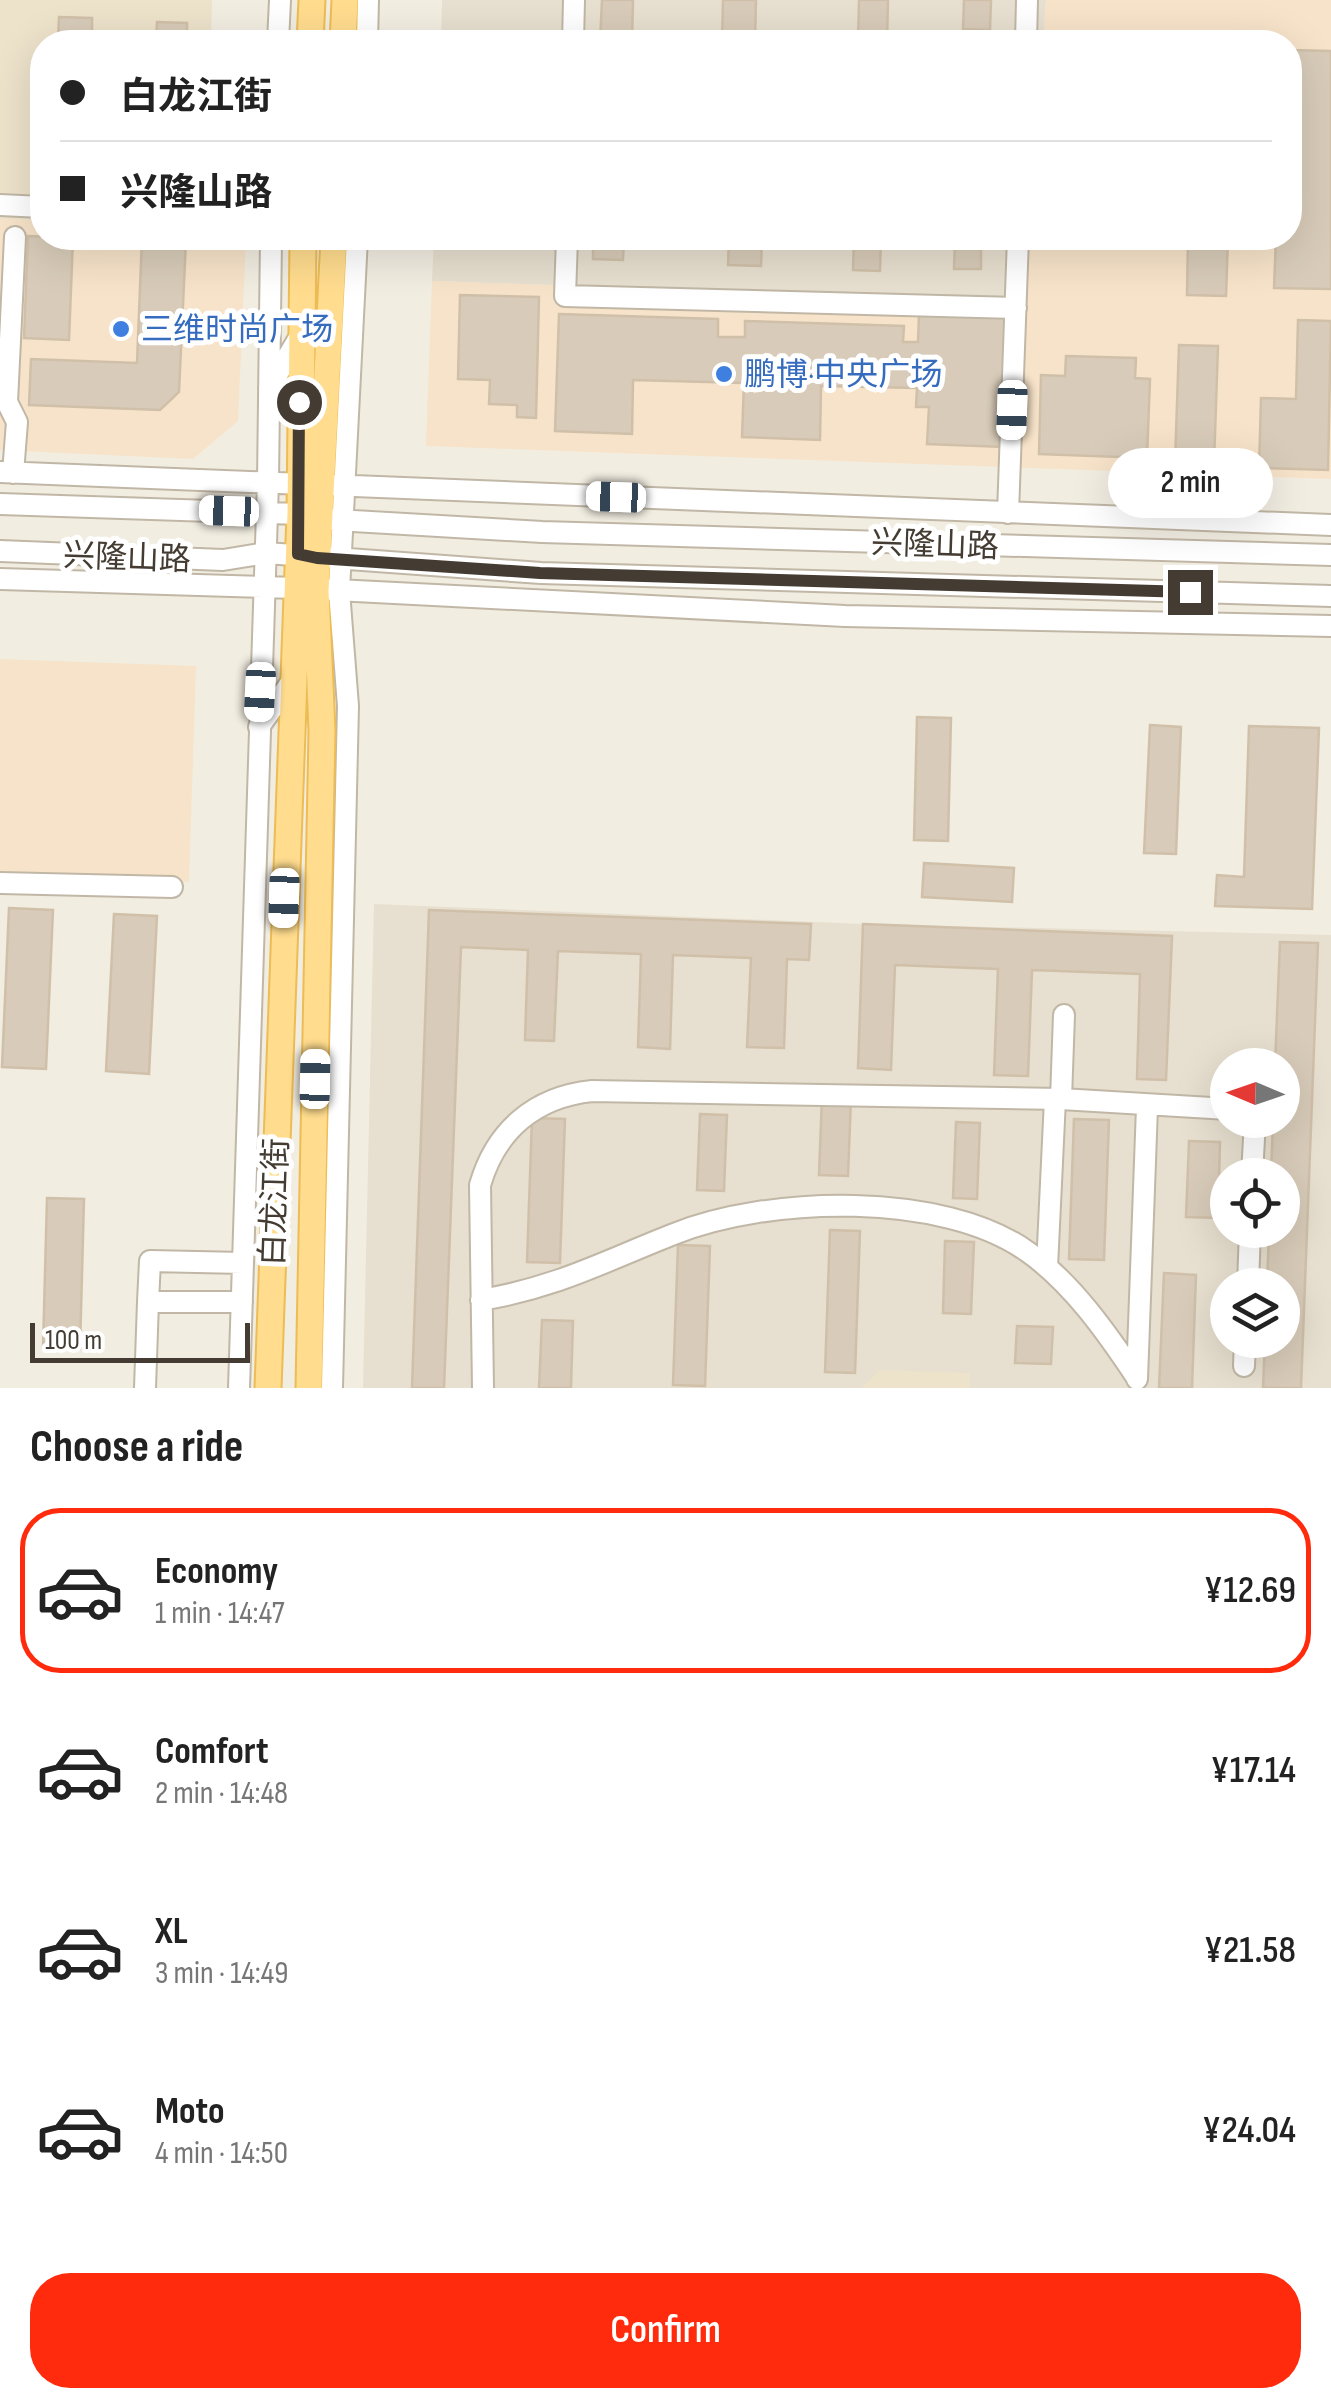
<!DOCTYPE html>
<meta charset="utf-8">
<style>
:root{--surface:#fff;--page:#f6f6f6;--text:#222;--muted:#767676;--line:#e0e0e0;--accent:#ff2b0c}
body{margin:0;font-family:"Sofia Sans Condensed","Noto Sans SC",sans-serif;background:var(--page);color:var(--text);height:100vh;display:flex;flex-direction:column;font-size:38px;white-space:nowrap}
*{box-sizing:border-box;margin:0}
p{font-size:32px;color:var(--muted)}
.icon{flex:none;width:55px;height:55px;fill:none;stroke:currentColor;stroke-width:2;stroke-linecap:round;stroke-linejoin:round}
.map{position:relative;height:1388px;overflow:hidden}
.sheet{display:flex;flex-direction:column;background:var(--surface);flex:1}
.sheet>*{flex:none}
.guide{position:absolute;left:30px;top:30px;width:1272px;height:220px;border-radius:40px;box-shadow:0 10px 40px #0002;display:grid;align-content:center;height:220px;padding:0 30px;background:var(--surface)}
.needle{width:65px;rotate:272deg}
.fabs{position:absolute;left:1210px;top:1048px;display:grid;gap:20px}
.fabs a{display:grid;place-items:center;width:90px;height:90px;border-radius:50%;background:var(--surface);box-shadow:0 10px 40px #0002;font-size:50px}
.scale{position:absolute;left:30px;bottom:25px;width:220px;box-sizing:border-box;padding-left:10px;border:5px solid #443c32;border-top:0;font-size:28px;line-height:35px;white-space:nowrap;color:#443c32;-webkit-text-stroke:8px #fff;paint-order:stroke}
.end{position:absolute;width:45px;height:45px;margin:-22px;border:12px solid #443c32;background:#fff;box-shadow:0 0 0 5px #fff}
.from{border-radius:50%}
.bubble{position:absolute;height:70px;border-radius:35px;background:var(--surface);box-shadow:0 10px 40px #0002;font-size:32px;font-weight:600;line-height:70px;text-align:center}
.car{position:absolute;width:30px;height:60px;margin:-30px -15px;border-radius:12px;box-shadow:0 0 8px 2px #0007;background:linear-gradient(#fff 24%,#345 0 40%,#fff 0 76%,#345 0 86%,#fff 0)}
.guide b{display:flex;align-items:center;gap:35px;height:95px;font-size:38px}
.guide b+b{border-top:2px solid var(--line)}
.guide i{width:25px;height:25px;background:var(--text)}
ul{padding:0;list-style:none}
li{display:flex;align-items:center;gap:30px;height:165px;margin:0 20px 15px;padding:0 10px;border:5px solid transparent;border-radius:40px}
li div{flex:1}
li b{display:block;font-size:38px}
li em{font-style:normal;font-weight:600}
li.current{border-color:var(--accent)}
li>.icon{width:90px;height:90px;stroke-width:1.5}
h2{padding:0 30px;font-size:45px;line-height:120px}
.primary-button{display:flex;gap:20px;margin-top:auto;padding:20px 30px}
.primary-button a{flex:1;height:115px;border-radius:40px;background:var(--accent);color:#fff;font-size:40px;font-weight:600;line-height:115px;text-align:center}
.map>svg:first-child{display:block}
</style>
<div class="map">
<svg width="1331" height="1388" viewBox="0 0 1331 1388">
<rect width="100%" height="100%" fill="#f2ede1"/>
<path fill="#e7dfcf" fill-rule="evenodd" d="M442,0H1046L1043,42H441Z
M434,238H1027L1022,301L432,281Z
M374,904L863,924L1331,935V1388H363ZM1228,1065H1282V1120H1228ZM1228,1175H1282V1230H1228ZM1228,1285H1282V1340H1228Z"/>
<path fill="#f7e3c9" d="M1046,0H1331V479L426,446L432,281L1021,301L1027,238H1290V42H1043Z
M0,219L42,220V238H246L238,421L193,459L0,450Z
M0,659L196,666L189,882L0,877Z"/>
<path fill="#ede2ca" d="M0,0H212L211,42H42V220L0,219Z
M880,1370L970,1373V1388H861Z"/>
<path fill="#d8cbb9" stroke="#d0c0a9" stroke-width="2.5" d="M602,0H633L632,42H600Z
M723,0H756L755,42H722Z
M859,0H888L887,42H858Z
M964,0H991L990,30L963,29Z
M59,17L92,18V42H58Z
M157,22L187,23V42H156Z
M1290,50L1331,51V289L1274,288L1276,238H1290Z
M28,236L73,238L69,340L24,338Z
M142,238L186,240L179,392L160,410L29,405L31,359L137,363Z
M593,238H624L623,260L593,259Z
M729,238H762L761,266L728,265Z
M854,238H881L880,271L853,270Z
M955,238H981V269H954Z
M1188,238H1228L1226,296L1187,295Z
M460,295L539,297L536,418L517,417V405L489,404L490,380L458,379Z
M559,314L718,319V337H745V321L904,326L903,342H918L919,314L1007,316L1003,447L927,444L929,407H916L917,388L821,386L820,440L742,437L744,383L633,380L632,434L555,431Z
M1298,320L1331,321L1328,470L1259,468L1261,398L1296,399Z
M1179,345L1218,346L1214,464L1175,463Z
M1066,356L1136,358L1135,378L1150,379L1147,458L1039,454L1041,375L1065,376Z
M917,717L951,718L948,841L914,840Z
M1150,725L1181,727L1176,854L1144,853Z
M1249,726L1319,728L1312,909L1215,906L1217,875L1244,877Z
M924,863L1014,868L1012,902L922,897Z
M9,908L53,910L46,1069L2,1067Z
M429,910L811,924L809,960L787,959L784,1048L747,1047L751,958L673,955L670,1049L638,1047L641,954L558,951L554,1041L525,1040L528,950L461,947L444,1388H412Z
M114,914L157,916L149,1074L106,1071Z
M863,924L1172,936L1166,1080L1137,1079L1140,974L1032,970L1028,1076L994,1075L998,969L895,965L891,1070L858,1068Z
M1280,942L1318,943L1301,1388H1263L1265,1340H1282V1285H1267L1269,1230H1282V1175H1271L1273,1120H1282V1065H1275Z
M822,1097L851,1098L848,1176L819,1175Z
M700,1114L727,1115L724,1191L697,1190Z
M532,1118L565,1119L560,1263L527,1262Z
M1074,1119L1109,1120L1104,1260L1069,1259Z
M956,1122L980,1123L977,1199L953,1198Z
M1189,1141L1220,1142L1218,1218L1186,1217Z
M47,1198L84,1199L80,1349L43,1348Z
M830,1230L860,1231L855,1373L825,1372Z
M945,1241L974,1242L971,1314L943,1313Z
M678,1245L710,1246L705,1386L673,1385Z
M1164,1273L1196,1275L1192,1388H1159Z
M542,1320L573,1321L571,1388H539Z
M1017,1326L1053,1327L1051,1364L1015,1363Z"/>
<g fill="none" stroke-linecap="round" stroke-linejoin="round">
<defs>
<path id="minor" d="M278,42L280,0
M367,42L368,0
M573,42L574,0
M1026,42L1027,0
M0,205L42,207
M567,238L565,296L1016,308
M269,388L299,338
M0,472L1331,525
M13,473L17,422L7,402L15,237
M0,504L300,514L319,519L542,532L1331,555
M1008,513L1018,238
M0,551L223,560L266,553L541,573L1331,596
M0,579L297,588L845,616L1331,626
M259,727L292,681
M0,883L172,887
M1061,1099L1064,1015
M1252,1175L1255,1120
M1047,1267L1055,1099
M1248,1285L1250,1230
M481,1300C558,1287 605,1261 674,1234C769,1196 943,1191 1028,1252C1072,1283 1107,1333 1137,1378
M242,1302H148L150,1261L243,1263
M1244,1366L1245,1340
M1137,1379L1147,1107
M145,1388L148,1302
M239,1388L268,481L271,238
M332,1388L348,706L339,591L357,238
M483,1388L480,1185C496,1130 535,1097 592,1091L1061,1099L1228,1109"/>
<path id="major" d="M310,42L312,0
M343,42L345,0
M268,1388L300,514L303,238
M309,1388L322,731L316,591L334,238"/>
</defs>
<use href="#minor" stroke="#c1b7a6" stroke-width="24"/>
<use href="#major" stroke="#edbc54" stroke-width="29"/>
<use href="#minor" stroke="#fff" stroke-width="20"/>
<use href="#major" stroke="#ffdc8e" stroke-width="25"/>
</g>
<g fill="none" stroke-linecap="round" stroke-linejoin="round">
<path stroke="#443c32" stroke-width="12" d="M299,402L298,554L317,558L540,573L1190,592"/>
</g>
<g fill="#3f7fe0" stroke="#fff" stroke-width="4">
<circle cx="121" cy="329" r="10"/>
<circle cx="724" cy="374" r="10"/>
</g>
<g text-anchor="middle" stroke-width="10" stroke-linejoin="round" paint-order="stroke">
<g font-size="32" fill="#366cbe" stroke="#fff" text-anchor="start">
<text x="141" y="340">三维时尚广场</text>
<text x="744" y="385">鹏博·中央广场</text>
</g>
<g font-size="32" fill="#443c32" stroke="#fff">
<text transform="translate(935 544) rotate(2)" y="11">兴隆山路</text>
<text transform="translate(127 557) rotate(2)" y="11">兴隆山路</text>
<text transform="translate(274 1202) rotate(-88)" y="11">白龙江街</text>
</g>
</g>
</svg>
<div class="fabs">
<a><svg class="needle" viewBox="-14 -14 28 28"><path d="M0-13l5 13h-10z" fill="#e53935"/><path d="M0 13l5-13h-10z" fill="#767676"/></svg></a>
<a><svg class="icon" aria-label="locate" viewBox="0 0 24 24"><circle cx="12" cy="12" r="6"/><path d="M12 2v4M12 18v4M2 12h4M18 12h4"/></svg></a>
<a><svg class="icon" aria-label="layers" viewBox="0 0 24 24"><path d="M12 4l9 5-9 5-9-5zM3 14l9 5 9-5"/></svg></a>
</div>
<div class="scale">100 m</div>
<i class="end from" style="left:299px;top:402px"></i>
<i class="end" style="left:1190px;top:592px"></i>
<div class="bubble" style="left:1108px;top:448px;width:165px">2 min</div>
<i class="car" style="left:1012px;top:410px;rotate:182deg"></i>
<i class="car" style="left:616px;top:497px;rotate:272deg"></i>
<i class="car" style="left:229px;top:511px;rotate:272deg"></i>
<i class="car" style="left:260px;top:692px;rotate:183deg"></i>
<i class="car" style="left:284px;top:898px;rotate:182deg"></i>
<i class="car" style="left:315px;top:1079px;rotate:1deg"></i>
<div class="guide">
<b><i class="from"></i>白龙江街</b>
<b><i></i>兴隆山路</b>
</div>
</div>
<section class="sheet">
<h2>Choose a ride</h2>
<ul>
<li class="current"><svg class="icon" aria-label="car" viewBox="0 0 24 24"><path d="M5 17H2v-5l4-1 3-4h7l3 4 3 1v5h-3M9 17h6M6 11h13"/><circle cx="7" cy="17" r="2"/><circle cx="17" cy="17" r="2"/></svg><div><b>Economy</b><p>1 min · 14:47</p></div><em>¥12.69</em></li>
<li><svg class="icon" aria-label="car" viewBox="0 0 24 24"><path d="M5 17H2v-5l4-1 3-4h7l3 4 3 1v5h-3M9 17h6M6 11h13"/><circle cx="7" cy="17" r="2"/><circle cx="17" cy="17" r="2"/></svg><div><b>Comfort</b><p>2 min · 14:48</p></div><em>¥17.14</em></li>
<li><svg class="icon" aria-label="car" viewBox="0 0 24 24"><path d="M5 17H2v-5l4-1 3-4h7l3 4 3 1v5h-3M9 17h6M6 11h13"/><circle cx="7" cy="17" r="2"/><circle cx="17" cy="17" r="2"/></svg><div><b>XL</b><p>3 min · 14:49</p></div><em>¥21.58</em></li>
<li><svg class="icon" aria-label="car" viewBox="0 0 24 24"><path d="M5 17H2v-5l4-1 3-4h7l3 4 3 1v5h-3M9 17h6M6 11h13"/><circle cx="7" cy="17" r="2"/><circle cx="17" cy="17" r="2"/></svg><div><b>Moto</b><p>4 min · 14:50</p></div><em>¥24.04</em></li>
</ul>
<div class="primary-button"><a>Confirm</a></div>
</section>
